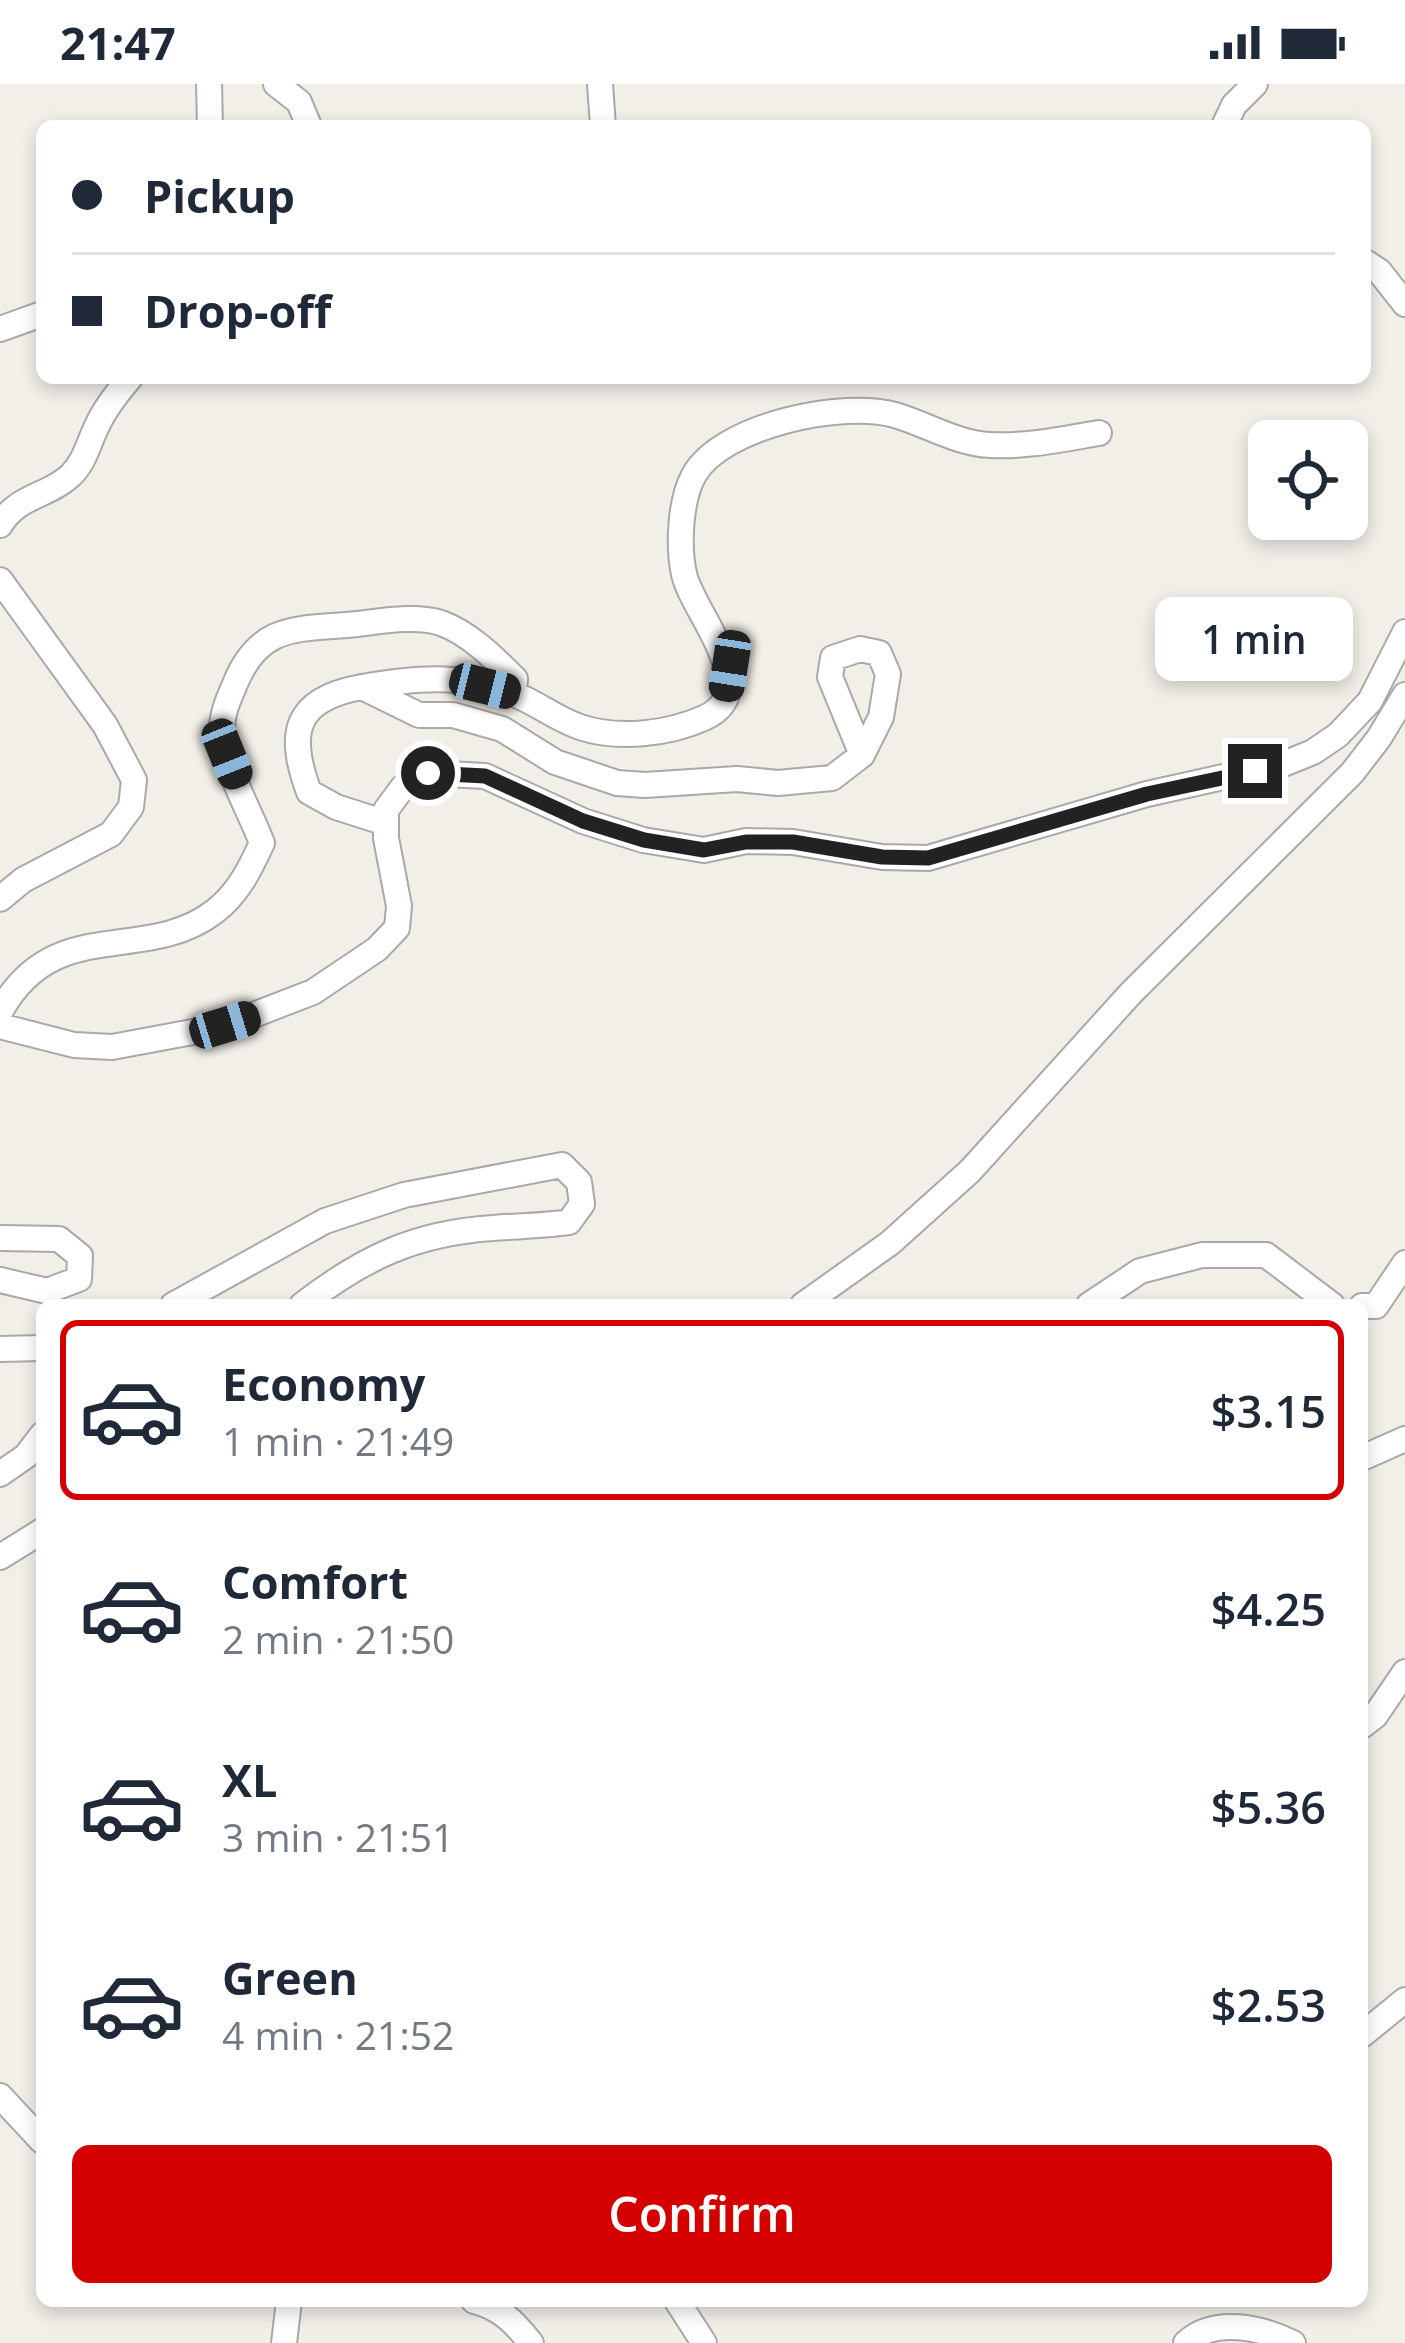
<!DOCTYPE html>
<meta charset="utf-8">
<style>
:root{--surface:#fff;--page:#f6f6f7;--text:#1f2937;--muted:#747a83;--line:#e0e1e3;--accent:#d40000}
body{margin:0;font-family:"Open Sans",sans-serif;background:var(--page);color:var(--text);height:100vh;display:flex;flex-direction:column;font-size:45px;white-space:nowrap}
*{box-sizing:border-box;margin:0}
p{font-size:39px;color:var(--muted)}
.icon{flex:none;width:66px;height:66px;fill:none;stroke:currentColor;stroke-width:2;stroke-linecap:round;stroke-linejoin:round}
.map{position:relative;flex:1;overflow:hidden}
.panel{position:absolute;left:36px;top:1215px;width:1332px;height:1008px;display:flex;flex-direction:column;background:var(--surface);border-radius:18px;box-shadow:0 6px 18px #0003}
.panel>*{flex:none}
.top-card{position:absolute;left:36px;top:36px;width:1335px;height:264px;border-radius:18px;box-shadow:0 6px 18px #0003;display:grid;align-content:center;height:264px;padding:0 36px;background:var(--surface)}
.fabs{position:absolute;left:1248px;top:336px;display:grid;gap:24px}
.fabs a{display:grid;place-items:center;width:120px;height:120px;border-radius:18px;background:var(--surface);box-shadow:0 6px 18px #0003;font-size:60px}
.end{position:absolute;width:54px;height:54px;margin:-27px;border:15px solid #222;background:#fff;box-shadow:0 0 0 6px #fff}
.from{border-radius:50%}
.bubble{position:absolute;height:84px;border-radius:18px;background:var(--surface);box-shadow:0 6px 18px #0003;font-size:39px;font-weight:600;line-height:84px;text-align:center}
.car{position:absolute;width:36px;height:72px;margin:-36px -18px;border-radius:15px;box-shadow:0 0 9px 3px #0007;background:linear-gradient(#222 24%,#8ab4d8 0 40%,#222 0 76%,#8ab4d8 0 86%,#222 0)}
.top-card b{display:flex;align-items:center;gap:42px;height:114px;font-size:45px}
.top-card b+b{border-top:3px solid var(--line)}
.top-card i{width:30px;height:30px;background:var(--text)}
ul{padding:21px 0 0;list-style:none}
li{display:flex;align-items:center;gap:36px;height:180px;margin:0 24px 18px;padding:0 12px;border:6px solid transparent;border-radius:18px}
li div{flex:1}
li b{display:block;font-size:45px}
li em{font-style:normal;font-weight:600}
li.selected{border-color:var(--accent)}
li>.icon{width:108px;height:108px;stroke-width:1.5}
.action{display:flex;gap:24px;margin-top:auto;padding:24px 36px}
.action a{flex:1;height:138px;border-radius:18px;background:var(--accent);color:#fff;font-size:48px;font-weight:600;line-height:138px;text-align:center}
.status{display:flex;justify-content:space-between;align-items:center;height:84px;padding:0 60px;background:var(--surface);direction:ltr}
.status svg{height:33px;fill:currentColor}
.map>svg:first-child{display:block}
</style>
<div class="status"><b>21:47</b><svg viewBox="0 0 49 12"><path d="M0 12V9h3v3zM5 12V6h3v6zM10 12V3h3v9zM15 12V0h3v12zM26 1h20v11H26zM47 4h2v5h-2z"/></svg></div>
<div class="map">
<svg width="1405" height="2259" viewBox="0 0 1405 2259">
<rect width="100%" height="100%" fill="#f2efe9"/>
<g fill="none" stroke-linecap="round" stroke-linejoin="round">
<defs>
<path id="minor" d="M209,0L210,42
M276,0L299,18L309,42
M600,0L603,42
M1224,42L1234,21L1255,0
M1365,178L1379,187L1405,220
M0,245L42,230
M0,441C18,411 47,413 70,392C85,378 88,360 97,342C105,324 117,309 130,294
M0,496L105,641L134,696L131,723L111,750L23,796L0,815
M362,603C414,594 464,589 514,610C537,619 556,635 580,643C618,656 668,650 704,634C766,606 692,528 684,490C678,462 680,416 694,391C722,341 844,316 895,331C926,340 958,360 990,361C1027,363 1063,355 1099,349
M386,739L336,723L309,708C287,649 294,615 362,603L419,631H453L502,645L555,678L617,699L645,701L737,695L778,699L832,694L862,671L881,633L888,590L879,569L860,565L833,574L830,593L862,671
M0,928C54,829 144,881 214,828C238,810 250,785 262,759C249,725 223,682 222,645C222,629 229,614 235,600C260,538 299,546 357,540C383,537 416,531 441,539C469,549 494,574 515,595L514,609
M0,942L74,961L112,963L225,942L313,908L377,865L397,844L399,822L386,754V726L403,703L428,689L485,692L583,737L643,756L704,766L746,757L793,758L882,773L928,774L1147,710L1286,679L1313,668L1338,651L1370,617L1405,548
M0,1154L59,1155L80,1172L79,1195L47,1207L0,1196
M173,1221L325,1137L404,1111L562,1081L579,1098L582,1120L569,1138C543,1142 518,1142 493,1144C415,1149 363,1174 302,1221
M803,1221L890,1159L970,1087L1131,909L1352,689L1379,654L1405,611
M1089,1221L1140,1187L1202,1171H1266L1332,1221
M1362,1222H1376L1405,1179
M0,1265L42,1264
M1362,1374L1405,1355
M0,1390L26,1372L42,1351
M0,1473L42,1447
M1362,1642L1375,1632L1405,1588
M1362,1951L1405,1916
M0,2012L42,2057
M474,2217C501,2224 514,2238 531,2259
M677,2217L704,2259
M284,2259L289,2217
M1186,2259C1215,2232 1262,2244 1293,2259"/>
</defs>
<use href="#minor" stroke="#a9a9a9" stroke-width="28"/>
<use href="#minor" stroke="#fff" stroke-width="24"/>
</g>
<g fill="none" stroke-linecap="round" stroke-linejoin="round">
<path stroke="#222" stroke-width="15" d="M428,689L485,692L583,737L644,756L704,766L746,758H793L882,773L928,774L1147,710L1255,687"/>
</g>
</svg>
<div class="fabs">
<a><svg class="icon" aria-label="locate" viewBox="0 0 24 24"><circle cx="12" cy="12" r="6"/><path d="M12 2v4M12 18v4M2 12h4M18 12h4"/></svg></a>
</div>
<i class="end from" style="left:428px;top:689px"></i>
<i class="end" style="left:1255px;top:687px"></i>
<div class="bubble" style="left:1155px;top:513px;width:198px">1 min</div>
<i class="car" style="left:730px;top:582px;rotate:189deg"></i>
<i class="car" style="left:485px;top:602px;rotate:104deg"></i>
<i class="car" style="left:227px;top:670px;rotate:158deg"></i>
<i class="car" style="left:225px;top:941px;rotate:73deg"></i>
<div class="top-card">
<b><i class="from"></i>Pickup</b>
<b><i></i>Drop-off</b>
</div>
<section class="panel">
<ul>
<li class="selected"><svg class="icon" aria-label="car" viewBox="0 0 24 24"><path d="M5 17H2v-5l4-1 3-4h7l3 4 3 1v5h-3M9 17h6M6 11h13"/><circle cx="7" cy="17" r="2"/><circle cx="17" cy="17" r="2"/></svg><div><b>Economy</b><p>1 min · 21:49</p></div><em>$3.15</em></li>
<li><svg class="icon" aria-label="car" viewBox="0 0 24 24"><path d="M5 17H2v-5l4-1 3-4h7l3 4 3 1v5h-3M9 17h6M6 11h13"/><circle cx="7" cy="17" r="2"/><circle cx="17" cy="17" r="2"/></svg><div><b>Comfort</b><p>2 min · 21:50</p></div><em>$4.25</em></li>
<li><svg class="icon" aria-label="car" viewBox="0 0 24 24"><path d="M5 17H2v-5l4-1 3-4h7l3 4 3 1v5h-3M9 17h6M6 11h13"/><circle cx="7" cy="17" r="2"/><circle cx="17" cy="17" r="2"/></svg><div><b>XL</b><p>3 min · 21:51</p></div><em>$5.36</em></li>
<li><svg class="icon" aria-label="car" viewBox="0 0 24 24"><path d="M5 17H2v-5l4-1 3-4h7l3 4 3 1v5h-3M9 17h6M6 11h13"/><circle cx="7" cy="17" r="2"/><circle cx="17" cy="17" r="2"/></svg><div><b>Green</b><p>4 min · 21:52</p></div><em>$2.53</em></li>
</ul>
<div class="action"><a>Confirm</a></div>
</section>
</div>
